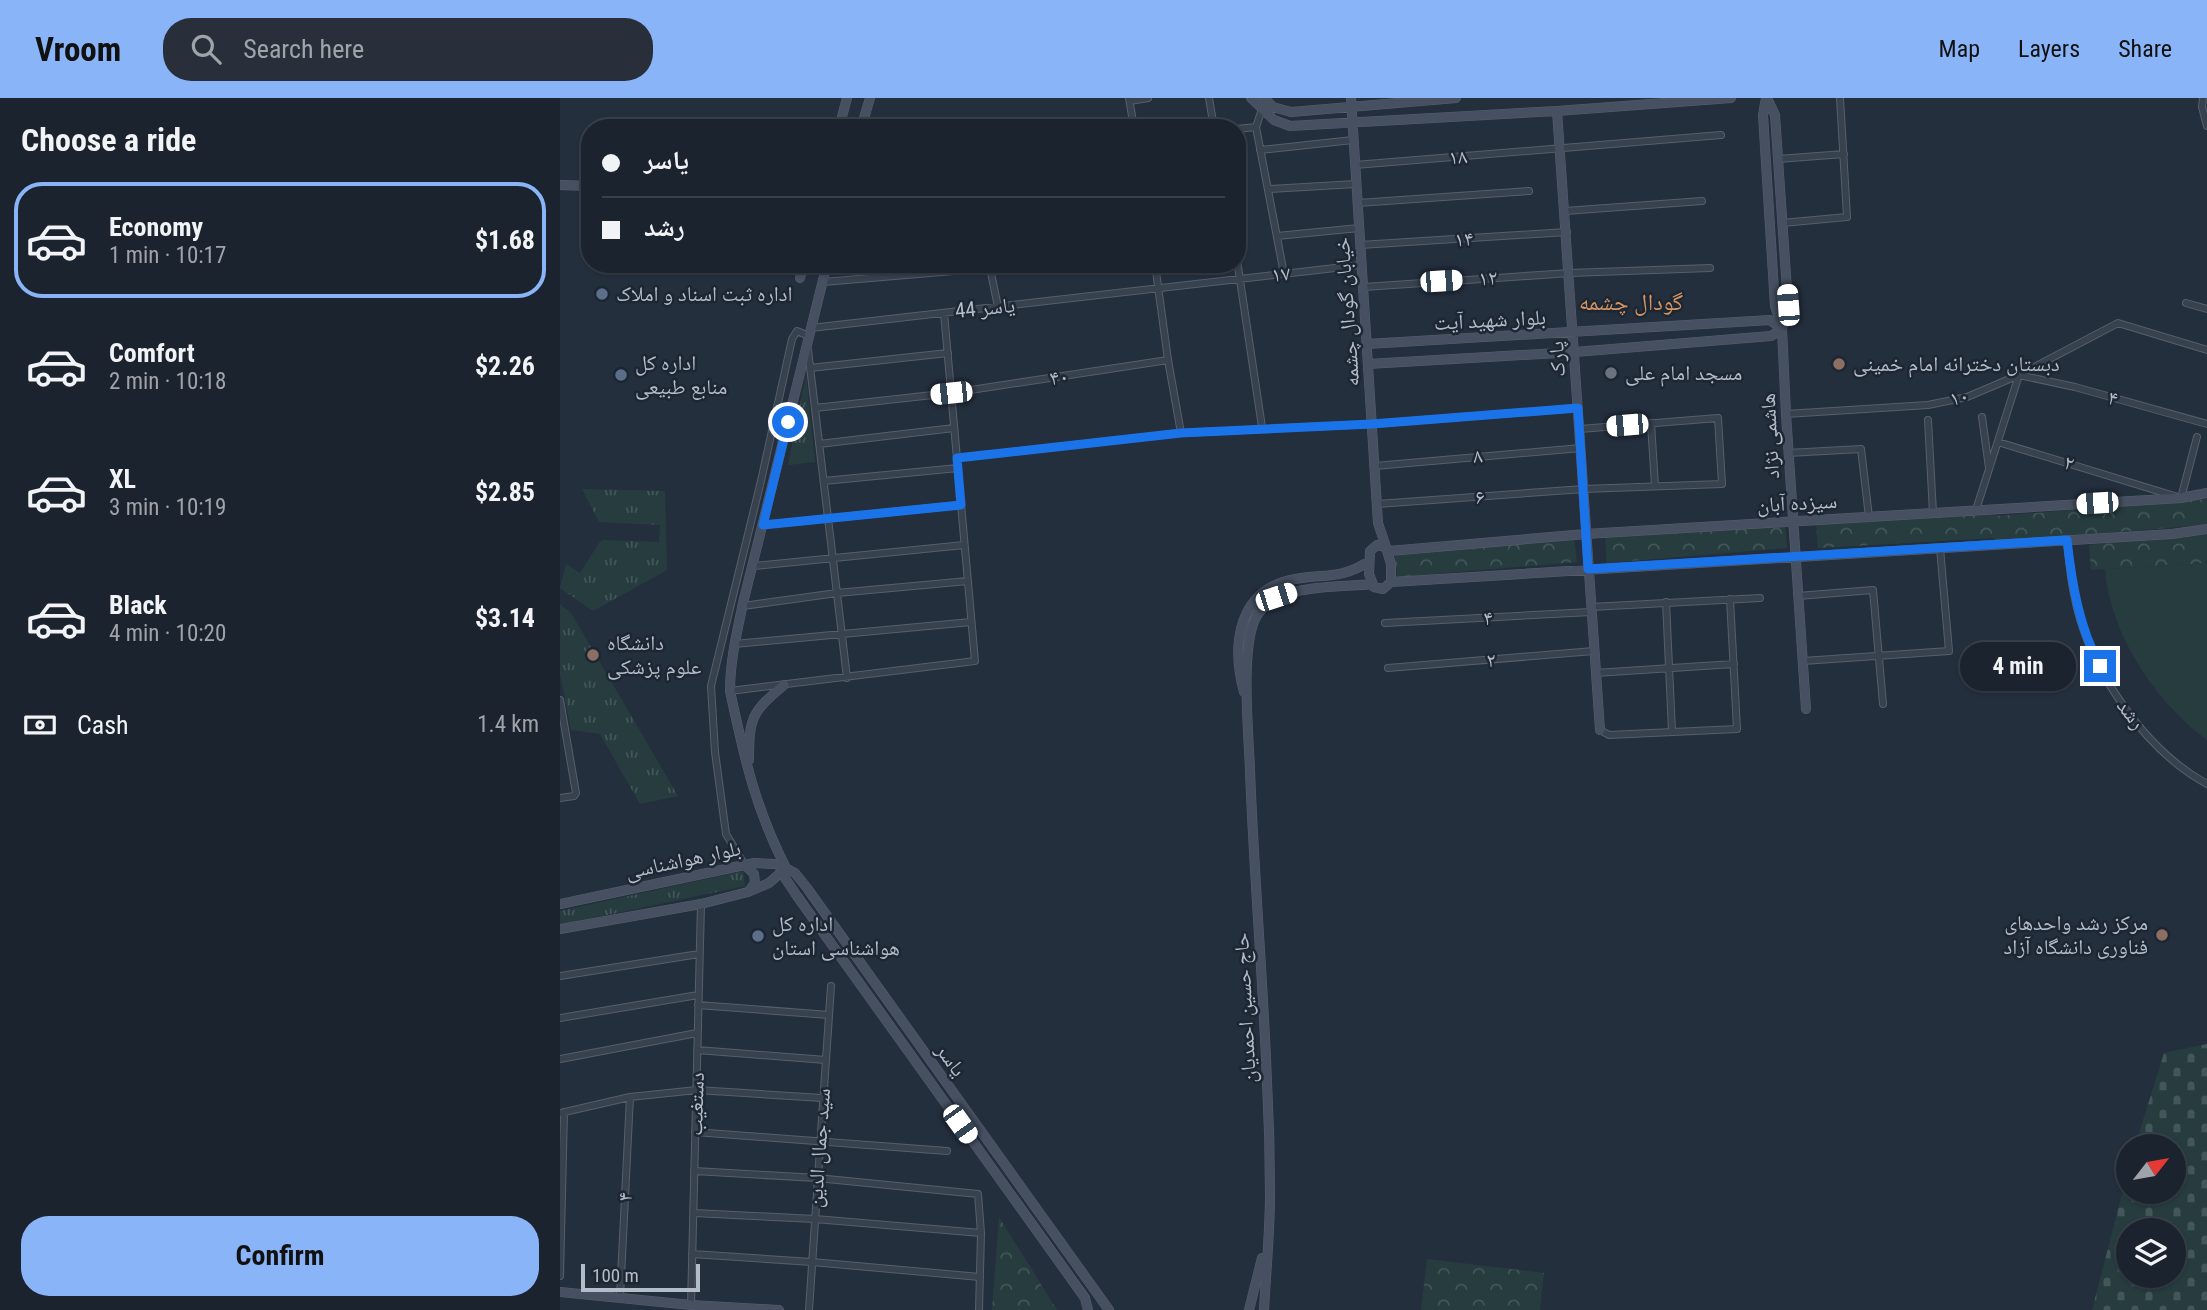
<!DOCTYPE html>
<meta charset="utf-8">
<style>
:root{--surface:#1b232e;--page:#282f3a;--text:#f1f3f6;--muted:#a0a4aa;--line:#39404a;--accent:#8ab4f8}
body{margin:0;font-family:"Roboto Condensed","Noto Naskh Arabic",sans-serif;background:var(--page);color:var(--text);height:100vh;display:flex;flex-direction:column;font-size:26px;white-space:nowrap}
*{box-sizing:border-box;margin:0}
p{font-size:23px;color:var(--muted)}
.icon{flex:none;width:38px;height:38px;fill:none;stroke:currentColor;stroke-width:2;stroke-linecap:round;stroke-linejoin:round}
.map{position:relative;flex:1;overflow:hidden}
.sheet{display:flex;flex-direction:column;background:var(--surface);width:560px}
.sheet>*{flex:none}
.guide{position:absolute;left:21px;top:21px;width:665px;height:154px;border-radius:28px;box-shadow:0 2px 5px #0004,0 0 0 2px var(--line);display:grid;align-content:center;height:154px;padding:0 21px;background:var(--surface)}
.needle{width:46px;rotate:59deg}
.tools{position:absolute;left:1556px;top:1036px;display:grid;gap:14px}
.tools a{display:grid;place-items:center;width:70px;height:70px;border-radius:50%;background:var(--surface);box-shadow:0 2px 5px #0004,0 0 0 2px var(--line);font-size:35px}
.scale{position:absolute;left:21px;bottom:18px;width:119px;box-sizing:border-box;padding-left:7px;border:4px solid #b4bcc9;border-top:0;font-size:19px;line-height:24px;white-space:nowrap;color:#b4bcc9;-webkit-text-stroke:5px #1d2633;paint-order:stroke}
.end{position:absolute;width:32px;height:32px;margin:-16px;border:9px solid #1a73e8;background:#fff;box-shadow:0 0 0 4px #fff}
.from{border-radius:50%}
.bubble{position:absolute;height:49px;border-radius:24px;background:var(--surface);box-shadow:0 2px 5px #0004,0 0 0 2px var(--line);font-size:23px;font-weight:700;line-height:49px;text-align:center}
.car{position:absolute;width:21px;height:42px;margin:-21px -10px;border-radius:9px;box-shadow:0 0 5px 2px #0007;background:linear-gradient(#fff 24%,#345 0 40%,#fff 0 76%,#345 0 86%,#fff 0)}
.guide b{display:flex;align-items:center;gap:24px;height:66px;font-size:26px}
.guide b+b{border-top:2px solid var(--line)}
.guide i{width:18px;height:18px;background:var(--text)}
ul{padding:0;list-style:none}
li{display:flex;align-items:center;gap:21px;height:116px;margin:0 14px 10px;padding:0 7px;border:4px solid transparent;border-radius:28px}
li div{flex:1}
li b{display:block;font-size:26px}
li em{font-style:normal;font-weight:700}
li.current{border-color:var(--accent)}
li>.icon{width:63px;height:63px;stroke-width:1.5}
h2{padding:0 21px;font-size:32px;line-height:84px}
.pay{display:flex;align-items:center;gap:18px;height:77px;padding:0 21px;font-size:26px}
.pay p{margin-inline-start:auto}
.cta{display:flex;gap:14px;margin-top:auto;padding:14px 21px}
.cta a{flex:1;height:80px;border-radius:28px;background:var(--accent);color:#111;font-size:28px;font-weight:700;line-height:80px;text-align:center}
header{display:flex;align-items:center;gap:42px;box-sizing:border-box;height:98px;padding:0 35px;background:var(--accent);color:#111}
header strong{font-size:33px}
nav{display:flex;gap:38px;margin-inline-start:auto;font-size:24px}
.search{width:490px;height:63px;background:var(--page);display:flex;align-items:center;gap:18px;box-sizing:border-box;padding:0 24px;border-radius:28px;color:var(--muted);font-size:26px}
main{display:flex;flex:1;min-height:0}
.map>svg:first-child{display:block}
</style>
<header>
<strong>Vroom</strong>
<div class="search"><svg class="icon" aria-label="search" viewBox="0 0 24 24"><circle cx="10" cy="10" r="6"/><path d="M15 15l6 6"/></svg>Search here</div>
<nav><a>Map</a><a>Layers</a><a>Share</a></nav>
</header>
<main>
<section class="sheet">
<h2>Choose a ride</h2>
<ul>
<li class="current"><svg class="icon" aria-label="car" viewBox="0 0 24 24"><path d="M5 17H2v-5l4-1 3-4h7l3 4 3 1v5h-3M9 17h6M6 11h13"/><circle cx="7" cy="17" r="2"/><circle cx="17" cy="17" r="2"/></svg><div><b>Economy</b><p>1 min · 10:17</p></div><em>$1.68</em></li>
<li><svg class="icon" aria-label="car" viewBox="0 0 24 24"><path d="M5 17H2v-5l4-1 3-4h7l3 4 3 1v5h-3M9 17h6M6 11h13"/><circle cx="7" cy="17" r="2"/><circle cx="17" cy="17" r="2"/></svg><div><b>Comfort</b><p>2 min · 10:18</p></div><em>$2.26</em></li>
<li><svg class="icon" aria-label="car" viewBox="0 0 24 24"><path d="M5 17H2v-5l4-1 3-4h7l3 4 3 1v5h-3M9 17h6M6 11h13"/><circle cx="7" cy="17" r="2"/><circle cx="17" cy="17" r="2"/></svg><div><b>XL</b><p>3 min · 10:19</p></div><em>$2.85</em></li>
<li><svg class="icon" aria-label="car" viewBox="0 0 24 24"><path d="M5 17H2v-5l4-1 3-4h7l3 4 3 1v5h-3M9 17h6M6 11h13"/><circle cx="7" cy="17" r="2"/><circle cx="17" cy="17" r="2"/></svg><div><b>Black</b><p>4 min · 10:20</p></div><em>$3.14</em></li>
</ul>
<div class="pay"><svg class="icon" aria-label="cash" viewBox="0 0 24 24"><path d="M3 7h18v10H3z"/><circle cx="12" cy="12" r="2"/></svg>Cash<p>1.4 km</p></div>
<div class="cta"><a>Confirm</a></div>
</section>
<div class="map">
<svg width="1647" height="1212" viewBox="0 0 1647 1212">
<defs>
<pattern id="grass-tufts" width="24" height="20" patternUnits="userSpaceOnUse" patternTransform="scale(1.75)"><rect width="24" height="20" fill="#263c3f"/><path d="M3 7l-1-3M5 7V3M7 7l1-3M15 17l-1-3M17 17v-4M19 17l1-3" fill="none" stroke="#435659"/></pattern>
<pattern id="forest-crowns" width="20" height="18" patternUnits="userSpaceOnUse" patternTransform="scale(1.75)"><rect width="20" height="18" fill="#263c3f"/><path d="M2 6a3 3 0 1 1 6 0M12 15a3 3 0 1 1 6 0" fill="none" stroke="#435659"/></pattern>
<pattern id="cemetery-stones" width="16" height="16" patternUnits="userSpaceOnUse" patternTransform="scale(1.75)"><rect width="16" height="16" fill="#263c3f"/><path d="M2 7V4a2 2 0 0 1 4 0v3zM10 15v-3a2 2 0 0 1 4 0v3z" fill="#435659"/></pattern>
</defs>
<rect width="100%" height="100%" fill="#242f3e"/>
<path fill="url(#grass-tufts)" d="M246,276L255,364L228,367Z
M22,391L105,393L107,472L33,513L0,490L6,466L20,475L39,445L43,442L99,444L100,427L39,424Z
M0,506L11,515L118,698L80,706L40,636L11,632L0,576Z
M183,773L185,788L0,827V813Z"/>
<path fill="url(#forest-crowns)" d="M1647,401V426L1643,427L1435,444L1434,440L1258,450L1256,425L1436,415L1437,418Z
M1225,425L1227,450L1047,465L1045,440Z
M1647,434V465L1531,472L1529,447Z
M1014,439L1017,464L837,479L835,454Z
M439,1119L497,1212H432Z
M867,1161L984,1175L980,1212H861Z"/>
<path fill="url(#cemetery-stones)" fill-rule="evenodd" d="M1647,946V1212H1532L1568,1073V1094H1614V1048H1575L1604,955ZM1568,1132H1614V1178H1568Z"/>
<path fill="#263c3f" d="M1647,465V642C1595,604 1550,536 1545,471Z"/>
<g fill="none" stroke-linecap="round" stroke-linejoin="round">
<defs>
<path id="street" d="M569,0L574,30
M649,0L654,30
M1643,0L1642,9L1647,28
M570,3L588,0
M702,11L696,29L724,176
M677,31L696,29
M700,52L793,42
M1218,61L1284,56
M795,67L1161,37
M708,91L796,86
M798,105L969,93
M1005,113L1142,103
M1222,125L1287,119L1280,0
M717,138L799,130
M800,147L1007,134
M677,162L702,329
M595,166L608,262L621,335
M263,184L430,170L438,209
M804,189L1010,175L1150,170
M1626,205L1647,211
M251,230L801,167
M248,252L287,580
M250,270L388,255
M255,310L391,295L608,262
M1226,316L1368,307L1407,299L1459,277L1558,225L1647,252
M1422,319L1429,370
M1368,322L1373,415
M1091,325L1095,388
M1438,344L1621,400L1637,339
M259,346L394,330
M1228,355L1301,351L1309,419
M397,360L621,335L812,326L1018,310
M815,368L1021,350
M264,383L398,370
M817,406L1024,391L1162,386L1158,320L1020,331
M1416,412L1459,277L1515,289L1647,326
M203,427L401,407
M1507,442C1509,460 1510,478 1514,496C1527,568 1583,651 1647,686
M194,468L404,447
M1238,498L1313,492L1323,606
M1106,504L1112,633
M183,508L277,495L408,483
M1031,509L1200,500
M825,525L1031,514
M174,546L411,524
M1243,563L1389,553L1380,450
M828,570L1034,553
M1035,575L1174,566
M170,593L415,563L384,215
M0,602L16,695L14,698L0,700
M1040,632L1049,637L1177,631L1170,501
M184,766L166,736L155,654L151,588L201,383L232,241L237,233L249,238
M0,878L139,856
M138,907L269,917
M0,920L138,897
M137,952L266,962
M0,961L137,935
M0,1015L70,999L137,992L262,1000
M135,1034L387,1053
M134,1073L257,1080L418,1096L421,1135L419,1212
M134,1115L255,1121L421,1135
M132,1156L252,1164L420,1179
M0,1178L4,1014
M60,1199L70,999
M131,1207L141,806
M249,1212L271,888"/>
<path id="secondary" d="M691,0L714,22L730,28L997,13L1171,0
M704,0L713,9L731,14L896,0
M791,0L818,425L826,449
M1206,0L1203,17L1215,208L1222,229
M1207,0L1215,17L1228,207L1222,231L1226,316L1246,611
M997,13L1040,632
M279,30L287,0
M301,30L310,0
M0,87L30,88
M240,180L244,166
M807,246L1210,222L1222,231
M808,266L1015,254L1211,238L1222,231
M817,447L826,449L831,466V484L823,491L814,489L809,476L810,453Z
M829,453L1026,436L1621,400L1647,395
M831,484L1612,436L1647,431
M684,594C671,546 678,491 735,481C764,476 782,481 808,464
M189,662C189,619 192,614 224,587
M184,766L194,776L195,785L188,794
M226,770C195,710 184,658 170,593C170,563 177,534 183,505L267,166
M0,806L194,765L215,766L226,770
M0,831L141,806L188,794L209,785L226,770
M0,1194L131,1207L219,1212
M528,1212L525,1200L237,798L225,780L226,770L235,775L247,790L549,1212
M689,1212L702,1160
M704,1212C706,1173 710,1134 710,1096C710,1059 709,1021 707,984C703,880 694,777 690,673C689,637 679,543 698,516C719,485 778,490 812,486"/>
</defs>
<use href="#street" stroke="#565f6c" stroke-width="8"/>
<use href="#secondary" stroke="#565f6c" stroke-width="10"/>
<use href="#street" stroke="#38414e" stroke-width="6"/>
<use href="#secondary" stroke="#465061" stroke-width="9"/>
</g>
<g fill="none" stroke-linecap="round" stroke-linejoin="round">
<path stroke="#1a73e8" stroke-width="9" d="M228,324L203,427L401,407L397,360L621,335L812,326L1018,310L1028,471L1507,442C1512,486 1519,529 1540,568"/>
</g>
<g fill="#5c6f8a" stroke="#1d2633" stroke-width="2.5">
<circle cx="42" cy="196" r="7"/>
<circle cx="61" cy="277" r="7"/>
<circle cx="198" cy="838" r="7"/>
</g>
<g fill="#8d6e63" stroke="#1d2633" stroke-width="2.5">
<circle cx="1279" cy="266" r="7"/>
<circle cx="33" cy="557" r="7"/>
<circle cx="1602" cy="837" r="7"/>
</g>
<circle fill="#6b7280" stroke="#1d2633" stroke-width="2.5" cx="1051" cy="275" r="7"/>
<g text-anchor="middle" stroke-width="5" stroke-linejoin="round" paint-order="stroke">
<g font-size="21" fill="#b4bcc9" stroke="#1d2633">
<text transform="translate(898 59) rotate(-5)" y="7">۱۸</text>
<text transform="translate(904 141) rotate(-4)" y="7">۱۴</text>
<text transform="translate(721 176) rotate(-6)" y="7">۱۷</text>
<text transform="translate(928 180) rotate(-4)" y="7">۱۲</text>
<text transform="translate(425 210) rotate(-6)" y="7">یاسر 44</text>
<text transform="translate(787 214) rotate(-94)" y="7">خیابان گودال چشمه</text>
<text transform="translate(930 222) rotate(-3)" y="7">بلوار شهید آیت</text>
<text transform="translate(997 261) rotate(-93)" y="7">پارک</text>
<text transform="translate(499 279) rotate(-9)" y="7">۴۰</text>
<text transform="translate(1399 299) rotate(-15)" y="7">۱۰</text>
<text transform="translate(1553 300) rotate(16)" y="7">۴</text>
<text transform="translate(1210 338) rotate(-93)" y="7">هاشمی نژاد</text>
<text transform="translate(918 358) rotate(-4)" y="7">۸</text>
<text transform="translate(1509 365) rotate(17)" y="7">۲</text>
<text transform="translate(920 399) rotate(-4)" y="7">۶</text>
<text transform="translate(1237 405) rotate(-3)" y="7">سیزده آبان</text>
<text transform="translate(928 520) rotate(-3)" y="7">۴</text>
<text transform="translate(931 562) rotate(-5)" y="7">۲</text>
<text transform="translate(1571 616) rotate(52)" y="7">رشد</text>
<text transform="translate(123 762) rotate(-12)" y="7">بلوار هواشناسی</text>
<text transform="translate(685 910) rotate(-93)" y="7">حاج حسین احمدیان</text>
<text transform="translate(391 962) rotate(54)" y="7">یاسر</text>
<text transform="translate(136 1006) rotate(-88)" y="7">دستغیب</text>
<text transform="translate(259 1050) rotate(-86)" y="7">سید جمال الدین</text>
<text transform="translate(65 1099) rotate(-87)" y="7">۴</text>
</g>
<g font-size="21" fill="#b4bcc9" stroke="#1d2633" text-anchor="start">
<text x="56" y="203">اداره ثبت اسناد و املاک</text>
<text x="75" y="272">اداره کل<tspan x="75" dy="24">منابع طبیعی</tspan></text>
<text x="1293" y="273">دبستان دخترانه امام خمینی</text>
<text x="1065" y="282">مسجد امام علی</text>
<text x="47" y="552">دانشگاه<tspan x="47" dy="24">علوم پزشکی</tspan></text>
<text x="1588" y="832" text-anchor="end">مرکز رشد واحدهای<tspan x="1588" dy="24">فناوری دانشگاه آزاد</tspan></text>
<text x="212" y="833">اداره کل<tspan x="212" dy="24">هواشناسی استان</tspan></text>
</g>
<g font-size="23" fill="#d59563" stroke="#1d2633">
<text x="1071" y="212">گودال چشمه</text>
</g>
</g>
</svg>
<div class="tools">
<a><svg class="needle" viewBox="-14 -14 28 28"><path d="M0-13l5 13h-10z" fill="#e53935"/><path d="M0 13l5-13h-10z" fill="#a0a4aa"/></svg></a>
<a><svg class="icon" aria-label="layers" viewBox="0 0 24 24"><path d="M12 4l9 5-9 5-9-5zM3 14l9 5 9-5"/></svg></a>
</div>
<div class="scale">100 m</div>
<i class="end from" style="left:228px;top:324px"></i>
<i class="end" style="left:1540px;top:568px"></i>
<div class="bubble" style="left:1400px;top:544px;width:116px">4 min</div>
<i class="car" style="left:881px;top:183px;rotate:86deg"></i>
<i class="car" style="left:1228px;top:207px;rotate:356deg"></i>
<i class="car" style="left:391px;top:295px;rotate:264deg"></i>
<i class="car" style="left:1067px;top:327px;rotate:265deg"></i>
<i class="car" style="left:1537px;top:405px;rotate:266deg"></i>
<i class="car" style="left:716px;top:499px;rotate:72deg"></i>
<i class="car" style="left:400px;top:1026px;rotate:144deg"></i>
<div class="guide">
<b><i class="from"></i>یاسر</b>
<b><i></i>رشد</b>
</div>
</div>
</main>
